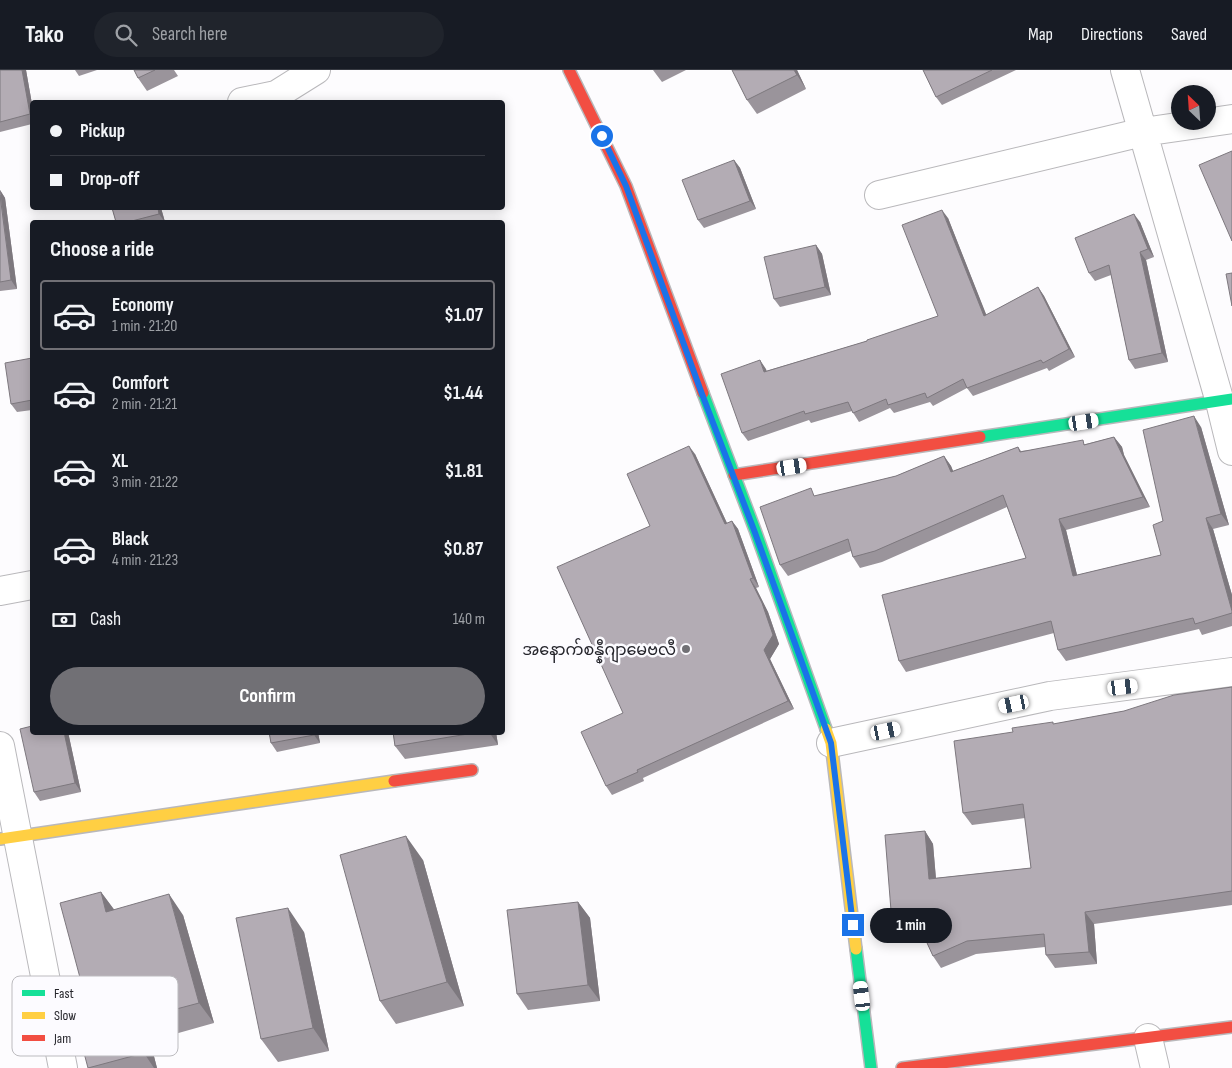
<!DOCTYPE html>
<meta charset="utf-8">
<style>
:root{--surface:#171b24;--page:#20242c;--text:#f1f3f6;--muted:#9ea1a6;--line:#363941;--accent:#717075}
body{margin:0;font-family:"Sofia Sans Condensed","Noto Sans Myanmar",sans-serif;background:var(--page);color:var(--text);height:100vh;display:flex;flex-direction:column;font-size:19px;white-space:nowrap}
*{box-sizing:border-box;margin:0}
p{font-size:16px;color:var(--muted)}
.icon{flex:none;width:28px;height:28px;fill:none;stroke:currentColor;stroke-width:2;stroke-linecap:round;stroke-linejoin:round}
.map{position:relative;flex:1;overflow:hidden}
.side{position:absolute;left:30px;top:150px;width:475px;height:515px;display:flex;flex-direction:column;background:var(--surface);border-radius:5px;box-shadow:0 2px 12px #0003}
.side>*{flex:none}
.guide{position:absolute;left:30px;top:30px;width:475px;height:110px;border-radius:5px;box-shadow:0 2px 12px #0003;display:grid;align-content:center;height:110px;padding:0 20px;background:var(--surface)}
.needle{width:32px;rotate:335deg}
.fabs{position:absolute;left:1171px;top:15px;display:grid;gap:10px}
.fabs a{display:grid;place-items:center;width:45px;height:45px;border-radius:50%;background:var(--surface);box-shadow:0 2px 12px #0003;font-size:25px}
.end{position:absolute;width:22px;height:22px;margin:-11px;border:6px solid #1a73e8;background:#fff;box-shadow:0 0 0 2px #fff}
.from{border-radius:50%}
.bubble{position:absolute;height:35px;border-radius:18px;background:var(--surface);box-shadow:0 2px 12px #0003;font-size:16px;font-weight:700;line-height:35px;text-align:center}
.car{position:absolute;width:15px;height:30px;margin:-15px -8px;border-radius:6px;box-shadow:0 0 4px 1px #0007;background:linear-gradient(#fff 24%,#345 0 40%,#fff 0 76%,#345 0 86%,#fff 0)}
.guide b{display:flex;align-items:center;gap:18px;height:48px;font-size:19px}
.guide b+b{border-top:1px solid var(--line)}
.guide i{width:12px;height:12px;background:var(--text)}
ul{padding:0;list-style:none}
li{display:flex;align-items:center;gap:15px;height:70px;margin:0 10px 8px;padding:0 10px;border:2px solid transparent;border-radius:5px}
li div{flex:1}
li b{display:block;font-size:19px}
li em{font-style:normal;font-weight:700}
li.on{border-color:var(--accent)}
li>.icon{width:45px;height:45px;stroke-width:1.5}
h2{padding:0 20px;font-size:22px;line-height:60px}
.pay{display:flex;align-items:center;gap:12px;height:55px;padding:0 20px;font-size:19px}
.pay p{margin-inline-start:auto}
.button{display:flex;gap:10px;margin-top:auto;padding:10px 20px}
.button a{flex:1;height:58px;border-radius:30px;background:var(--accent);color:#fff;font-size:20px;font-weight:700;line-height:58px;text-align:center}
header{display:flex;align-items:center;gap:30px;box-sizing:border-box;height:70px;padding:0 25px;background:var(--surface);border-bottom:1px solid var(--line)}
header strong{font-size:24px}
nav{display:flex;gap:28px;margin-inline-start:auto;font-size:18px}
.search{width:350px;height:45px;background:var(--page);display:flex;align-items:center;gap:12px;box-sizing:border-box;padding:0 18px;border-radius:28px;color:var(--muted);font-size:19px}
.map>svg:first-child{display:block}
</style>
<header>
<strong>Tako</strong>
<div class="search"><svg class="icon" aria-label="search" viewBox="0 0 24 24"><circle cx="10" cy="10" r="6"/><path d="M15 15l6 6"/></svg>Search here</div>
<nav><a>Map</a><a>Directions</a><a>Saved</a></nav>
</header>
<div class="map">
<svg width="1232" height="998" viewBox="0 0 1232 998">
<rect width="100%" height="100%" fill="#fdfcfe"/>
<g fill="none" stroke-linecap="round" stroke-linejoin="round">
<defs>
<path id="street" d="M1125,0L1220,332L1232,381
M242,32L276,25L316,0
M879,125L1143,62L1232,49
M0,521L32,515
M831,673L1050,626L1232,602
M0,676L63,998
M1148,968L1155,998"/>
<path id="fast" d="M703,323L755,460L826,659
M980,367L1232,329
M856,879L871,998"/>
<path id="slow" d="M826,659L831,673L856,879
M0,769L394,711"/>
<path id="jam" d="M569,0L626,116L703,323
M734,405L980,367
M394,711L472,700
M902,998L1232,957"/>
</defs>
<use href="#street" stroke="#b9b8bb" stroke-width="30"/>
<use href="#fast" stroke="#b9b8bb" stroke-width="14"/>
<use href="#slow" stroke="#b9b8bb" stroke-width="14"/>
<use href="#jam" stroke="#b9b8bb" stroke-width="14"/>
<use href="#street" stroke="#fff" stroke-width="28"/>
<use href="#fast" stroke="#16e098" stroke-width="11"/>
<use href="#slow" stroke="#ffcf43" stroke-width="11"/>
<use href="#jam" stroke="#f24e42" stroke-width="11"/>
</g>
<path fill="#9a949b" d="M0,0H26L32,34V54L0,62Z
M75,0H97L79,6Z
M134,0H174L178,6L147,21L138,8Z
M653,0H686L662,12Z
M732,0H797L806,19L757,44L747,30Z
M923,0H1016L942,35L936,27Z
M734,90L740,98L756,139L704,158L698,150Z
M0,120L5,128L17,219L0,221Z
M112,138H161L165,152H116Z
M948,148L986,245L1038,217L1044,226L1075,287L1049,301L1047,298L973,326L967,318L933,336L930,332L894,343L890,338L859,352L852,341L811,353L809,350L748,371L742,363L766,299V301L867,271L938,246Z
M1140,152L1154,187L1146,190L1168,292L1135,299L1129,290L1111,205L1095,211L1089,203Z
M816,175L822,184L831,225L780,237L774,229Z
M32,288V340L17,342L11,334Z
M1201,357L1229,455L1213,459L1232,525V556L1202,565L1199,559L1066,591L1058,580L1054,563L906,602L899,591L1026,488L1007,437L882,492L860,498L853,487L851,481L788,506L780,495L816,426L896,406L944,386L951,396L953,401L1018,377L1021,381L1086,374L1114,367L1122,377L1124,385L1150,437L1066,460L1077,505L1161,485L1163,451Z
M695,384L727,453L732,451L738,459L759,517L756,518L768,542L779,574L770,589L794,639L643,708L644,711L612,725L606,716L623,643L650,456Z
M1232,617V835L1094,854L1097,894L1055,898L1046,885L1045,877L976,884L941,898L933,886L923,864L901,865L892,853L925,761L933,774L936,808L1031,798L1025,748L972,755L963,743L1013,662L1054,654L1124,641Z
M68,662L81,722L40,731L34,722Z
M269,662H318L320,673L277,682L271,673Z
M393,662H496L498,675L405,689L395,676Z
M423,790L464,936L396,954L380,931Z
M101,822L114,840L183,845L214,953L150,971L157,998H88L86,930Z
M578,832L590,848L600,931L528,940L517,924Z
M304,862L329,981L278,992L261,969Z"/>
<path fill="#7d787e" d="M22,0H26L32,34V48L30,44Z
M794,0H797L806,19L797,5Z
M734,90L740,98L756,139L750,131Z
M0,120L5,128L17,219L11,210Z
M158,138H161L165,152L159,144Z
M942,140L948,148L990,254L984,246Z
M1134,144L1140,152L1154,187L1148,179Z
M816,175L822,184L831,225L825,217Z
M1140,182L1146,190L1168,292L1162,283Z
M1038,217L1044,226L1075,287L1069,279Z
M760,290L766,299L770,311L764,302Z
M1194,346L1201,357L1229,455L1221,444Z
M1114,367L1122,377L1124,385L1150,437L1143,427L1117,374Z
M689,376L695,384L731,462L725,454Z
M944,386L951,396L958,413L951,402Z
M1206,448L1213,459L1232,525V541Z
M1059,449L1066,460L1080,517L1073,506Z
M732,451L738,459L759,517L753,508Z
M750,509L756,518L768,542L779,574L770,589L794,639L788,631L764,580Z
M64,662H68L81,722L75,713Z
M314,662H318L320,673L314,665Z
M489,662H496L498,675Z
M925,761L933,774L937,822L929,809Z
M406,766L423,790L464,936L447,912Z
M101,822L116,842H106Z
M169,824L183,845L214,953L199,933Z
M578,832L590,848L600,931L588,915Z
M288,838L304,862L329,981L313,958Z
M1085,842L1094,854L1097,894L1089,882Z
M135,950L150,971L157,998H154L144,983Z"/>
<path fill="#b3acb4" stroke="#7d787e" d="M0,0H22L30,44L0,52Z
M134,0H155L138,8Z
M732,0H794L797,5L747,30Z
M923,0H992L936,27Z
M1232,81V171L1199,95Z
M734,90L750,131L698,150L682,110Z
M0,125L11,210L0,212Z
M112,138H158L159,144L128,152H116Z
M942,140L984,246L1038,217L1069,279L1043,293L1041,290L967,318L963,309L927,328L925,323L888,335L886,329L853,343L848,332L805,344L804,341L742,363L721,304L760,290L764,302L867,271V270L938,246L902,155Z
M1134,144L1148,179L1140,182L1162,283L1129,290L1109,195L1089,203L1075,168Z
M816,175L825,217L774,229L764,187Z
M1232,203V236L1226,204Z
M32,288V330L11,334L5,293Z
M1194,346L1221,444L1206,448L1232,541V543L1195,554L1193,548L1058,580L1051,551L899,591L882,525L1026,488L1003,425L875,481L853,487L848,469L780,495L760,437L811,418L814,426L896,406L944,386L951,402L1018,377L1020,382L1083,370L1084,375L1114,367L1117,374L1143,427L1059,449L1073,506L1161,485L1153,455L1163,451L1143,360Z
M689,376L725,454L732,451L753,508L750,509L762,533L773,565L764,580L788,631L637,700L638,702L606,716L581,662L623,643L557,497L650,456L627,404Z
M1232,617V821L1085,842L1089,882L1046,885L1044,864L967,871L933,886L917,851L892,853L885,765L925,761L929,809L1031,798L1023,734L963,743L954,671L1013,662L1012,658L1053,652V654L1124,641L1174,625Z
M32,656V662H64L75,713L34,722L20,659Z
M269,662H314V665L271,673Z
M393,662H480L395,676Z
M406,766L447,912L380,931L340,785Z
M101,822L106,842L169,824L199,933L135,950L144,983L88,998L71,934L86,930L60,833Z
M578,832L588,915L517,924L507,840Z
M288,838L313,958L261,969L236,848Z"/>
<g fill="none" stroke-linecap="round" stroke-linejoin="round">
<path stroke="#1a73e8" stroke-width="6" d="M602,66L626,116L702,324L754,460L831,673L853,855"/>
</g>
<circle fill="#717075" stroke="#fcfbff" stroke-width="2" cx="686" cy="579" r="5"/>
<g text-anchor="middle" stroke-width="5" stroke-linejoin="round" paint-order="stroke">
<g font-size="16" fill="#25252b" stroke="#fcfbff" text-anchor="end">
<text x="676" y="585">အနောက်စန္နီဂျာမေဗလီ</text>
</g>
</g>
<rect x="12" y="906" width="166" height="80" rx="8" fill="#fcfbff" stroke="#bcbbbf" stroke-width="1"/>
<rect x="22" y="920" width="23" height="6" fill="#16e098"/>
<rect x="22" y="942" width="23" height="7" fill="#ffcf43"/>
<rect x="22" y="965" width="23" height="6" fill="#f24e42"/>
<g font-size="14" fill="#25252b">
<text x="54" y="928">Fast</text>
<text x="54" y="950">Slow</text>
<text x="54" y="973">Jam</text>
</g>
</svg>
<div class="fabs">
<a><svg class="needle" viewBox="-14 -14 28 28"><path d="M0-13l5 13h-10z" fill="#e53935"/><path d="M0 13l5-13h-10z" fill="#9ea1a6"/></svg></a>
</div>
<i class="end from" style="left:602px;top:66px"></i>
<i class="end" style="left:853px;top:855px"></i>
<div class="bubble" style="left:870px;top:838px;width:82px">1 min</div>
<i class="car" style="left:1084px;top:352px;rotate:81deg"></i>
<i class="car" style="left:792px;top:397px;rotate:81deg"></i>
<i class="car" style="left:1123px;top:617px;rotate:83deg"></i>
<i class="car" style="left:1014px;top:634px;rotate:258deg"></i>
<i class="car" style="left:886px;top:661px;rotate:78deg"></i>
<i class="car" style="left:862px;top:926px;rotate:353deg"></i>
<div class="guide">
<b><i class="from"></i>Pickup</b>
<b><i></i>Drop-off</b>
</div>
<section class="side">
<h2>Choose a ride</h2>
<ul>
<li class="on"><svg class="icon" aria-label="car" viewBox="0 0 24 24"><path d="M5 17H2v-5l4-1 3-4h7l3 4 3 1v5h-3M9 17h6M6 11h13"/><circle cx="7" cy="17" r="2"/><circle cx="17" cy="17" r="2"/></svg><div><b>Economy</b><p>1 min · 21:20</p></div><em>$1.07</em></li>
<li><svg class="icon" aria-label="car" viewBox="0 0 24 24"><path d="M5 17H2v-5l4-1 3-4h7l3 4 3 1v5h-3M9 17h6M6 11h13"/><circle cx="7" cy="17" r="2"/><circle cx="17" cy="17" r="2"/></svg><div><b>Comfort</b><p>2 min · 21:21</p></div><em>$1.44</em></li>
<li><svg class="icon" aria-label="car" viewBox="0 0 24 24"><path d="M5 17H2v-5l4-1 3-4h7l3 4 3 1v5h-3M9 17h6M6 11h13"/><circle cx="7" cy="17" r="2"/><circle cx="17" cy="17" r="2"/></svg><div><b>XL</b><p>3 min · 21:22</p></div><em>$1.81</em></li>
<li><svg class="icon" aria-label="car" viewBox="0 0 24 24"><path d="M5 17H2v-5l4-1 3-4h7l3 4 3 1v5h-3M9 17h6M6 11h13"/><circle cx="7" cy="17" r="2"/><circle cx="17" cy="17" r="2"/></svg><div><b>Black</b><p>4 min · 21:23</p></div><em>$0.87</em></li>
</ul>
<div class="pay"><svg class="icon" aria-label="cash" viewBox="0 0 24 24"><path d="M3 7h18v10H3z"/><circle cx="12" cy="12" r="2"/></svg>Cash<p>140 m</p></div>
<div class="button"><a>Confirm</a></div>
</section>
</div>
